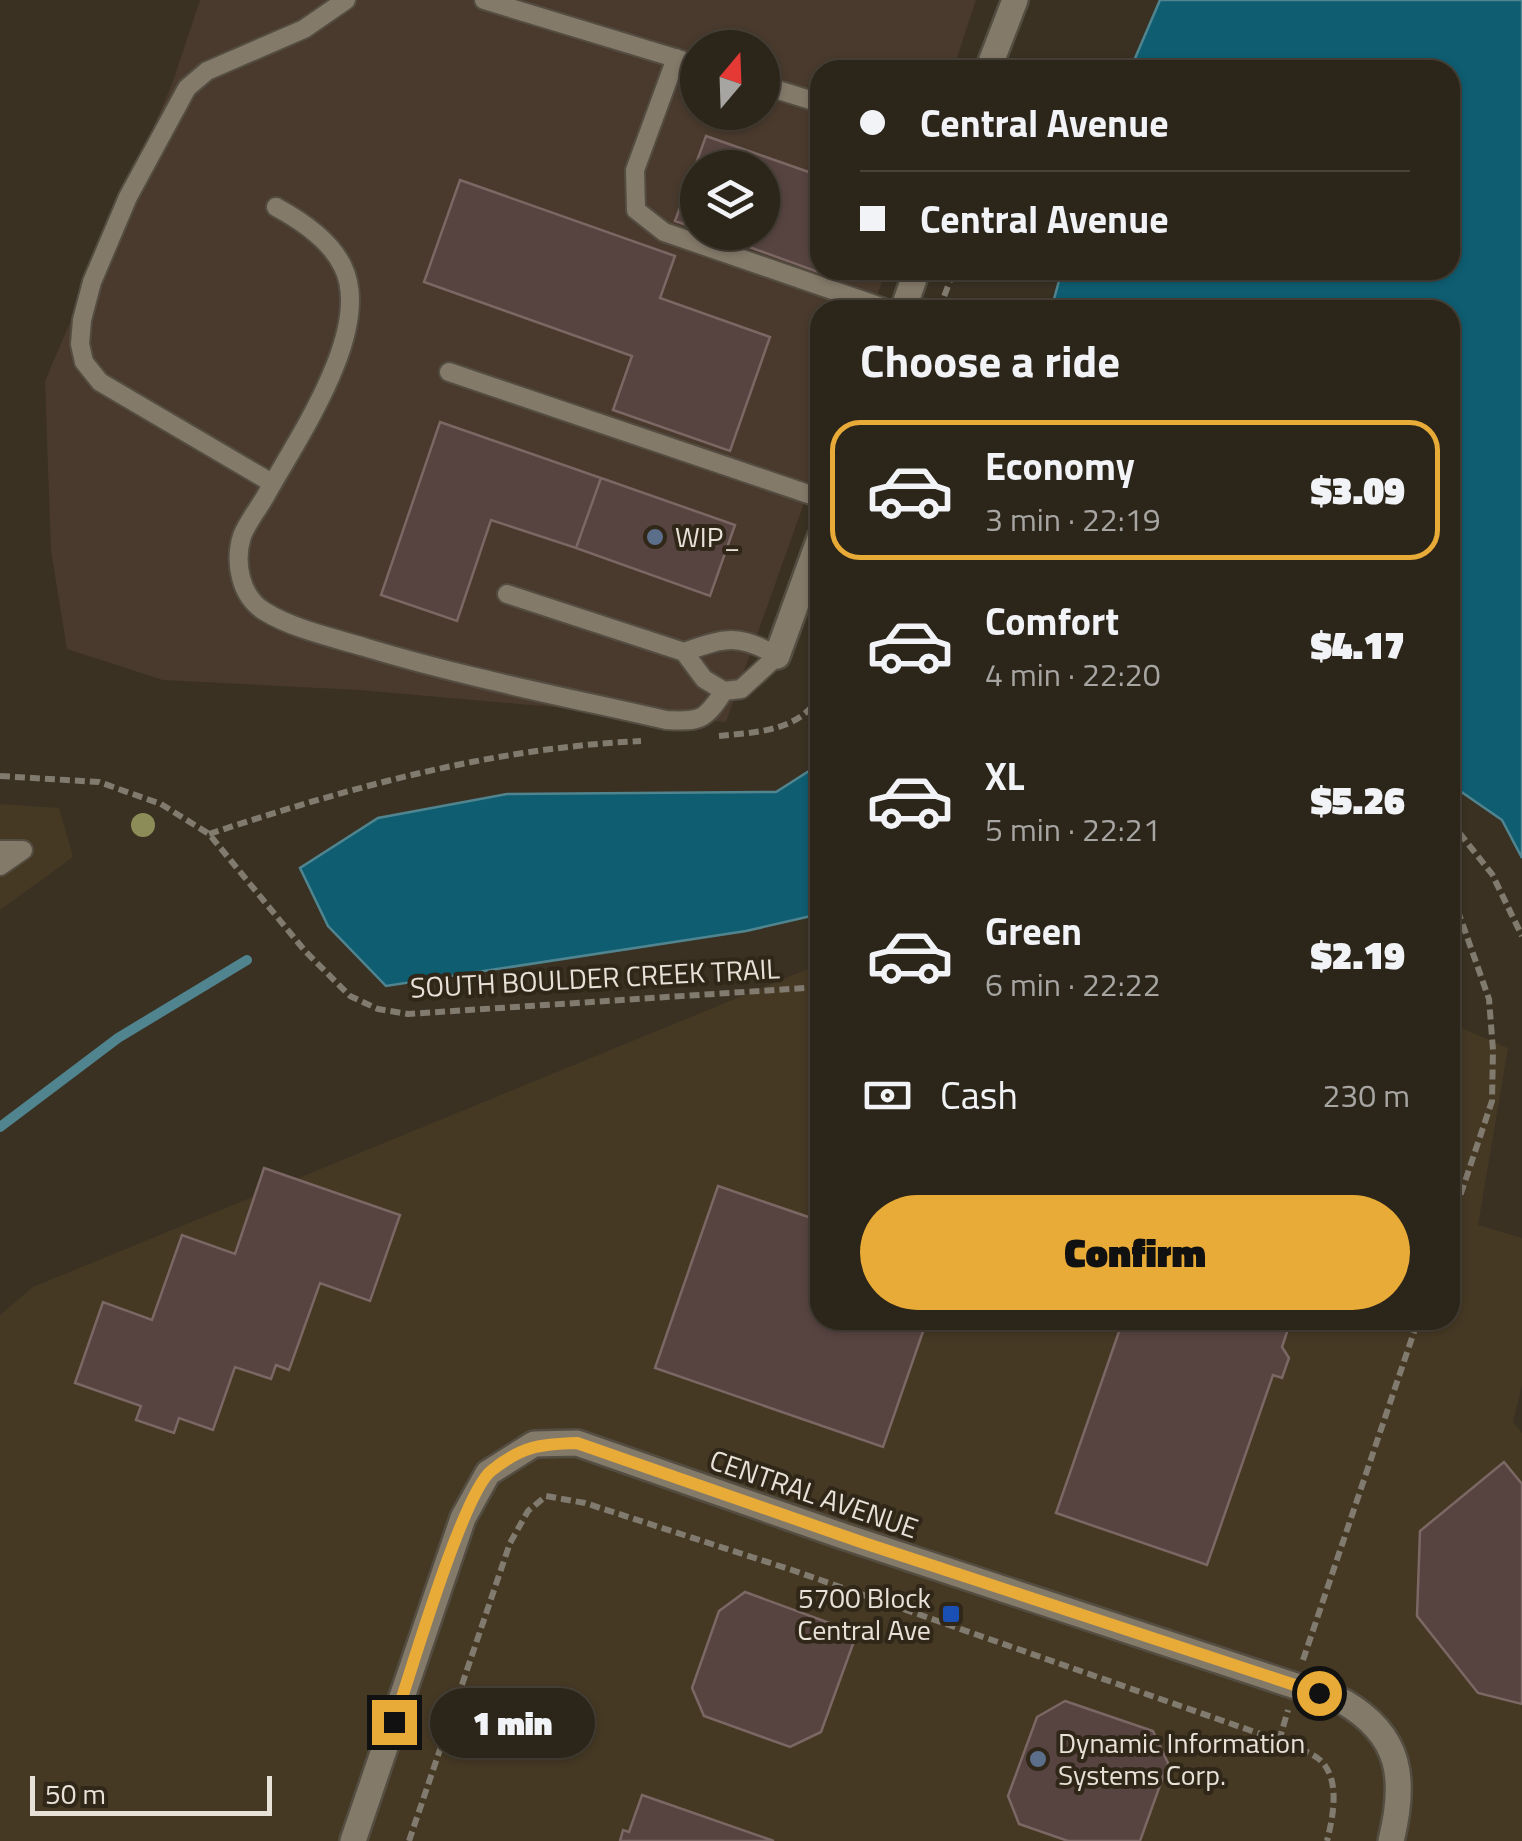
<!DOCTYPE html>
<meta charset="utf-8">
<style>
:root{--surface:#2c251a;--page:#342d23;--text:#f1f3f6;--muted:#a6a5a2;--line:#484239;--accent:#e8ab37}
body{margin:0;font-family:"Titillium Web",sans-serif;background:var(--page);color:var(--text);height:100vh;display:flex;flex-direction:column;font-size:38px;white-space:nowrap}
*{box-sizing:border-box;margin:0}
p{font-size:32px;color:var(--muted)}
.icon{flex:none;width:55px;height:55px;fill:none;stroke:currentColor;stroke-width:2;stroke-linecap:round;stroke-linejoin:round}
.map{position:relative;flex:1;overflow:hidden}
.details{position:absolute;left:810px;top:300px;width:650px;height:1030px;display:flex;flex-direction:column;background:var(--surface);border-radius:30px;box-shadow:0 2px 8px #0004,0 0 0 2px var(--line)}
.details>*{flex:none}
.hud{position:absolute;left:810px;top:60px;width:650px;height:220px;border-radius:30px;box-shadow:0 2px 8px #0004,0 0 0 2px var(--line);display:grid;align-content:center;height:220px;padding:0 50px;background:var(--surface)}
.needle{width:65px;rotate:19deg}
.buttons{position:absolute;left:680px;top:30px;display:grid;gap:20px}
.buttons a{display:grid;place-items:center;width:100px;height:100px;border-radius:50%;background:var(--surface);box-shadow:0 2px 8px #0004,0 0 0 2px var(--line);font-size:50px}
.scale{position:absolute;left:30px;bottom:25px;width:242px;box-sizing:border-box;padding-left:10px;border:5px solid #e7e1d8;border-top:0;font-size:28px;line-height:35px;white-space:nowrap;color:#e7e1d8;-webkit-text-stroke:8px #302719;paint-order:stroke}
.end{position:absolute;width:45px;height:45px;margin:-22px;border:12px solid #e8ab37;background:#111;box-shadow:0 0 0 5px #111}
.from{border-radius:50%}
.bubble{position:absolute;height:70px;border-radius:35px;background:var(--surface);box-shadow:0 2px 8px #0004,0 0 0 2px var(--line);font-size:32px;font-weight:800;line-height:70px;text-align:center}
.hud b{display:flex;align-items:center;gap:35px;height:95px;font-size:38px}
.hud b+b{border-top:2px solid var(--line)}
.hud i{width:25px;height:25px;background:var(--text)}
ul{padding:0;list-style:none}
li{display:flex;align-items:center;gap:30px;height:140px;margin:0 20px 15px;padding:0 30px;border:5px solid transparent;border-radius:30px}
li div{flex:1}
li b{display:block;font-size:38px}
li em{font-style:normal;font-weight:800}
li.on{border-color:var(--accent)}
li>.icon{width:90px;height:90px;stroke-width:1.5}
h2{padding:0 50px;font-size:45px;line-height:120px}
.pay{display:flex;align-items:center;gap:25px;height:110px;padding:0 50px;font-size:38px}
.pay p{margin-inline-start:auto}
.button{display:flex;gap:20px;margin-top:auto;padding:20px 50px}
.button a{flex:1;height:115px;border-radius:60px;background:var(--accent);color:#111;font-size:40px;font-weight:800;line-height:115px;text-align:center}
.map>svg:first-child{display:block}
</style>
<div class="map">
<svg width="1522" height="1841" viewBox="0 0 1522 1841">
<rect width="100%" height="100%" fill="#3a3123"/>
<path fill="#453924" d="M0,804L59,808L73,857L0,910Z
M820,964V1320H1450V1023L1508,1048L1478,1225L1522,1238V1385L1513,1422L1522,1433V1841H0V1315L33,1287Z"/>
<path fill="#493a2d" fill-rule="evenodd" d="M200,0H976L953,70H820V270H886L872,310H820V458L726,722L359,690L163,680L67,649L51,551L45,381L172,84ZM698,48H762V112H698ZM698,168H762V232H698Z"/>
<path fill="#0f5d71" stroke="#508590" stroke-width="2.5" d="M1160,0H1522V858L1502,820L1450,784V310H1051L1062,270H1450V70H1130Z
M820,764V914L746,931L386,986L328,926L300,868L378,818L507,794L776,792Z"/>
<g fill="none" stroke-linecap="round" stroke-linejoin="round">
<path stroke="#508590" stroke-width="10" d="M0,1127L118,1038L247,960"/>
</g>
<path fill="#574441" stroke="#7b6764" stroke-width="2.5" d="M706,136L820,176V270H831L829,276L708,232H762V168H698V229L675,221Z
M460,180L675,256L660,298L770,337L730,451L613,410L632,356L424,282Z
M440,422L601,478L576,548L491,520L457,621L381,595Z
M601,478L735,525L710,596L576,548Z
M264,1168L400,1215L370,1301L320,1283L289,1370L276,1365L271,1379L235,1367L213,1430L179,1418L174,1433L136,1420L141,1406L75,1383L103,1302L152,1320L182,1235L235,1254Z
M718,1186L820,1221V1320H927L883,1447L655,1368Z
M1123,1320H1291L1282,1347L1289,1358L1282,1378L1273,1375L1207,1565L1056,1513Z
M1504,1462L1522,1484V1704L1478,1693L1417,1616L1420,1531Z
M745,1592L857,1633L821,1732L790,1747L704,1716L692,1688L719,1611Z
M1065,1701L1153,1731L1168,1763L1140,1841H1068L1019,1824L1008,1796L1037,1717Z
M642,1795L774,1841H620L623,1830L629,1832Z"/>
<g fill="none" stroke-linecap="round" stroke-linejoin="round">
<defs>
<path id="service" d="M484,0L698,65
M676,58L635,170L636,210L664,232L890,310
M762,85L820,103
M276,207C300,220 331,241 343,267C374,330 295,442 265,497C258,509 247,523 242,536C234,562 240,596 264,611C293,629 331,637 364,647C463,677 565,697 666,720C701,722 705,720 724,691
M449,372L820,498
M272,483L100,382L84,362L80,344L82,320L92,282L128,197L187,88L207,71L304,29L346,0
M507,594L684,652L704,679L724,691L741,689L777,656C738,633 725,638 684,652
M0,850H23L0,866"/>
<path id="minor" d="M988,70L1015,0
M903,310L917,270
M777,656L820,538
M353,1841L463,1518L488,1473L534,1444L577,1443L843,1536L1344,1702C1402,1736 1406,1780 1391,1841"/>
</defs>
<use href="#service" stroke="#544d41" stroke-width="22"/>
<use href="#minor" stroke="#544d41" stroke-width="30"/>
<path stroke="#817a6e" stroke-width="6" stroke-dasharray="10 5" stroke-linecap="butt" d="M939,310L954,270
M719,736C756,732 798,732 820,696
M0,776L99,782L161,804L209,834L305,951L350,996L378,1009L408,1014L820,987
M1450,821L1492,874L1522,936
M209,834C351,787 492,748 641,741
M1450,897L1459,914L1489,999L1493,1050L1492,1101L1450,1226
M1303,1660L1418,1320
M1279,1741L1288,1710
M409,1841L510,1543L528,1511L546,1496L585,1503L792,1570L1289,1744C1298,1749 1313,1753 1320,1760C1341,1779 1333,1817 1327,1841"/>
<use href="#service" stroke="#847a6a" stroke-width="18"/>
<use href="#minor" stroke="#847a6a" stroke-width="25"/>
</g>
<circle fill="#8b8c58" cx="143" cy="825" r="12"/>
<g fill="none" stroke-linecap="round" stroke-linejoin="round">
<path stroke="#e8ab37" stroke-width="12" d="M394,1722C410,1676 462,1495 491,1471C522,1446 540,1444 577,1443L864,1543L1319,1693"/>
</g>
<g fill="#5c6f8a" stroke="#302719" stroke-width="4">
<circle cx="655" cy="537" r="10"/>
<circle cx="1038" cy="1759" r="10"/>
</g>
<rect fill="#1a4fb4" stroke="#302719" stroke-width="4" x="941" y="1604" width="20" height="20" rx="5"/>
<g text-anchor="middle" stroke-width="8" stroke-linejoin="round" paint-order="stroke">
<g font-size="28" fill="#e7e1d8" stroke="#302719" text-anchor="start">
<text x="675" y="547">WIP_</text>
<text x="931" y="1608" text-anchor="end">5700 Block<tspan x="931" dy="32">Central Ave</tspan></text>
<text x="1058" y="1753">Dynamic Information<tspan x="1058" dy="32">Systems Corp.</tspan></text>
</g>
<g font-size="28" fill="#e7e1d8" stroke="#302719">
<text transform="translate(595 978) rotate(-3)" y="10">SOUTH BOULDER CREEK TRAIL</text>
<text transform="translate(814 1494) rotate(19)" y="10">CENTRAL AVENUE</text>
</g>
</g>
</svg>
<div class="buttons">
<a><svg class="needle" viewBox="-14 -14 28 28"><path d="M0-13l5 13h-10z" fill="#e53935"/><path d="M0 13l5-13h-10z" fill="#a6a5a2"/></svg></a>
<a><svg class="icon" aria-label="layers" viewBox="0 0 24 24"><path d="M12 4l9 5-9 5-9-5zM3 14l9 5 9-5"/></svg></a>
</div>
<div class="scale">50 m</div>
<i class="end from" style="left:1319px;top:1693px"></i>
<i class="end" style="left:394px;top:1722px"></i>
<div class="bubble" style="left:430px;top:1688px;width:165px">1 min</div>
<div class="hud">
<b><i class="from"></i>Central Avenue</b>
<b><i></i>Central Avenue</b>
</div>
<section class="details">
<h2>Choose a ride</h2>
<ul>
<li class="on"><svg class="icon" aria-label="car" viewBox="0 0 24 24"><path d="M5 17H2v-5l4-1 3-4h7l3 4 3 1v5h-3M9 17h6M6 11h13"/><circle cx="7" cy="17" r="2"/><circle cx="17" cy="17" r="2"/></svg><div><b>Economy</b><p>3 min · 22:19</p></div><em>$3.09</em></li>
<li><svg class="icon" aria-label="car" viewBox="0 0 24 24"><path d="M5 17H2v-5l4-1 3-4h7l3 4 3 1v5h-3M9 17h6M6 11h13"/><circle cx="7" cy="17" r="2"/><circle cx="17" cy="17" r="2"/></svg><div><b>Comfort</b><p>4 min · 22:20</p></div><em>$4.17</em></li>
<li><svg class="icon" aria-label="car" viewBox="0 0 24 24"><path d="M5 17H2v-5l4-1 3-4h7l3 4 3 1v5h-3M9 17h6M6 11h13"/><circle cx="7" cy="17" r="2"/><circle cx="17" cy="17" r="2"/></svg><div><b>XL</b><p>5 min · 22:21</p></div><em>$5.26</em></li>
<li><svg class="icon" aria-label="car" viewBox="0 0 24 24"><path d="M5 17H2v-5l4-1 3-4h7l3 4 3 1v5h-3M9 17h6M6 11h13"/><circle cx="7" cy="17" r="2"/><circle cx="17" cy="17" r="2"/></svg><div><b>Green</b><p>6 min · 22:22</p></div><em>$2.19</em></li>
</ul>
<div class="pay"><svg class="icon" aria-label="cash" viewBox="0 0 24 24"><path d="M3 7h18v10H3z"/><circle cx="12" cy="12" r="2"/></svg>Cash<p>230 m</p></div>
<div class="button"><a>Confirm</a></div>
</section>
</div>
